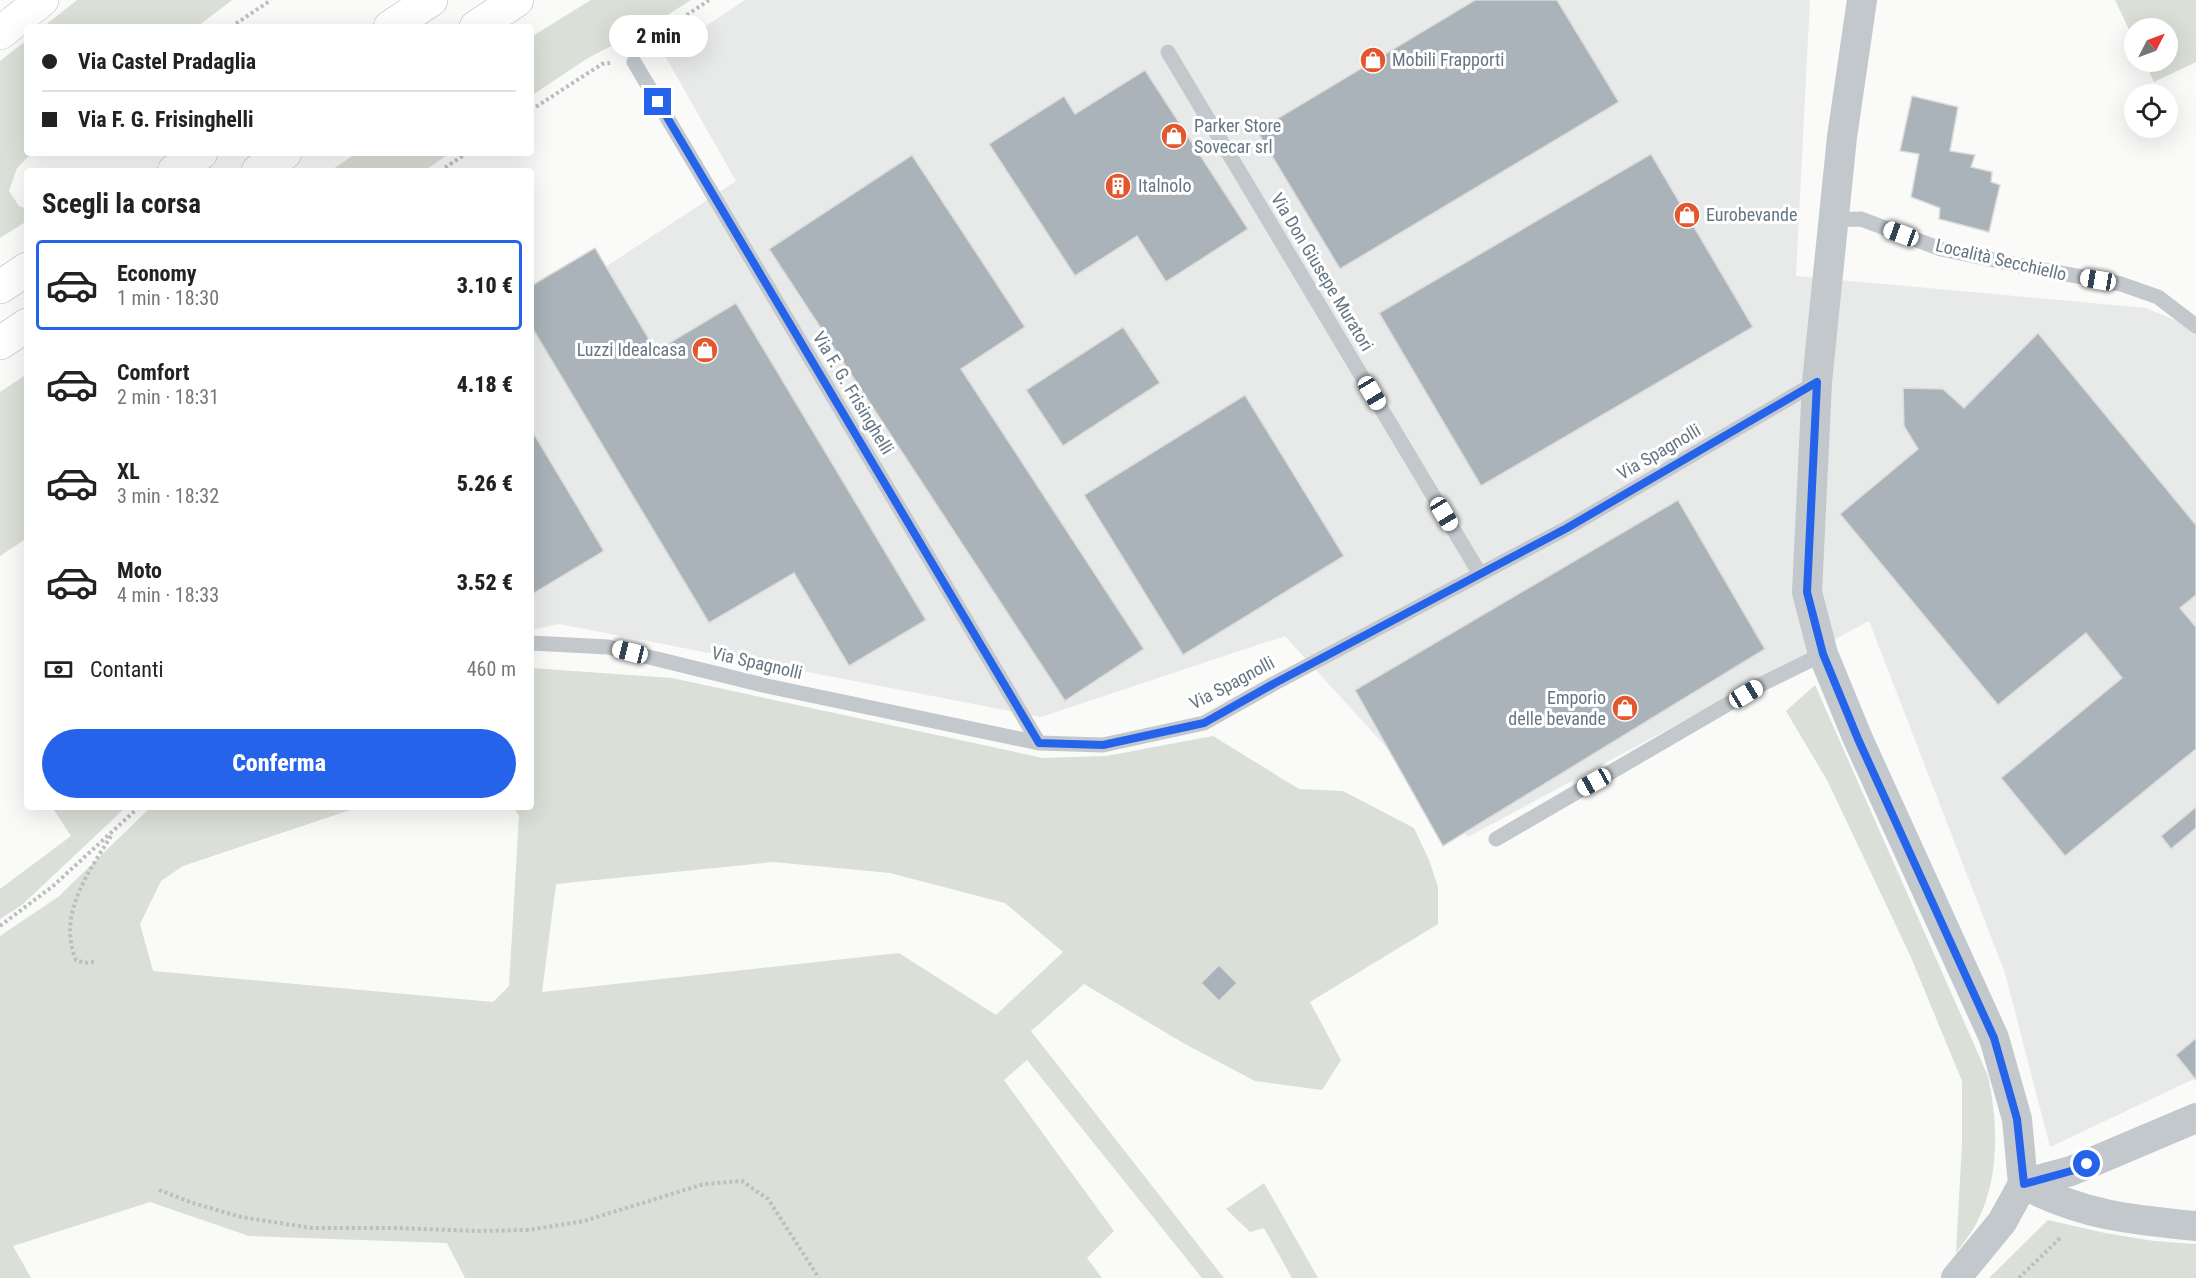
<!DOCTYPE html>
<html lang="it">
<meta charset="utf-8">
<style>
:root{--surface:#fff;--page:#f6f6f6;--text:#222;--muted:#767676;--line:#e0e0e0;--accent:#2563eb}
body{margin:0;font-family:"Roboto Condensed",sans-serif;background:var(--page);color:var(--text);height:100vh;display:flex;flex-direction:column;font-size:22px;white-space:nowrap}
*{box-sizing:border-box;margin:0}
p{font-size:20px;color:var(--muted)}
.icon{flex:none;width:33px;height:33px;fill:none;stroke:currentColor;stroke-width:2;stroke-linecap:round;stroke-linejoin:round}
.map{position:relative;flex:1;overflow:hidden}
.panel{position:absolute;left:24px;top:168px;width:510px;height:642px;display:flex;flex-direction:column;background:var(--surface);border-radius:6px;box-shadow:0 6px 24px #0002}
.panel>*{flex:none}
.guide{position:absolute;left:24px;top:24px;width:510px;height:132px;border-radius:6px;box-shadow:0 6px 24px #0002;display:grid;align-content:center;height:132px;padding:0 18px;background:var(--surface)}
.needle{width:39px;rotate:48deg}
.controls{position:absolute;left:2124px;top:18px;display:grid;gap:12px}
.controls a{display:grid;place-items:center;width:54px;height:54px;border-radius:50%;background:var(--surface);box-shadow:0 6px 24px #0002;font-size:30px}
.end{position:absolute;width:27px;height:27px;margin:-14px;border:8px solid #2563eb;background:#fff;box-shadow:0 0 0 3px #fff}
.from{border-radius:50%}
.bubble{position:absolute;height:42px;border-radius:21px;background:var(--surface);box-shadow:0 6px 24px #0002;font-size:20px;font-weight:800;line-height:42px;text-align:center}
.car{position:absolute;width:18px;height:36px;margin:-18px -9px;border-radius:8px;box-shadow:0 0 4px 2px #0007;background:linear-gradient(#fff 24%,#345 0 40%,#fff 0 76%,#345 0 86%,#fff 0)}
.guide b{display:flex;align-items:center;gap:21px;height:57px;font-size:22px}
.guide b+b{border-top:2px solid var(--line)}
.guide i{width:15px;height:15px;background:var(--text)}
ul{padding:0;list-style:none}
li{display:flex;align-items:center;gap:18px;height:90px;margin:0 12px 9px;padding:0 6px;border:3px solid transparent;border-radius:6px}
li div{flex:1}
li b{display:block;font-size:22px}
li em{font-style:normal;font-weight:800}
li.selected{border-color:var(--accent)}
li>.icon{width:54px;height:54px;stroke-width:1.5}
h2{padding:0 18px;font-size:27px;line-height:72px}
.pay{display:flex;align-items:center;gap:15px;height:66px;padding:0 18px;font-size:22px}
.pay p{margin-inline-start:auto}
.action{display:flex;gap:12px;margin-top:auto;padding:12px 18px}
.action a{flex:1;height:69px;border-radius:36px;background:var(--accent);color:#fff;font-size:24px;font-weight:800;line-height:69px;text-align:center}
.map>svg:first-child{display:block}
</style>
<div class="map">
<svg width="2196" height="1278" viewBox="0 0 2196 1278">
<rect width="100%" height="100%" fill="#fafaf8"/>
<path fill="#e8e9e9" d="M745,0H1810L1796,276L2146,308L2196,329V1078L2050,1147L2005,973L1869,621L1468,837L1285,636L1041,717L559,624L531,630V316L736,181L664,54Z"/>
<path fill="#dadfd7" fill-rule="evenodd" d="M77,0H232L197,27H43Z
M591,0H691L650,26L588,58L531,96V37Z
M2115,0H2196V62L2154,82L2145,62H2168V28H2134V40Z
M27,40V153H32L17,168L9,191L19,206L27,209V221L0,238V61Z
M357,153H450L424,171H330Z
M27,374V538L0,556V392Z
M531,668L672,678L1043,758L1106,756L1213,736L1299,789L1343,791L1414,828L1429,860L1438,887V924L1310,1002L1341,1060L1322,1090L1255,1081L1185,1044L1084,984L1031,1031L1224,1278H1202L1027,1060L1004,1080L1114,1231L1087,1258L1102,1278H465L447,1243L249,1236L150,1202L13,1246L31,1278H0V936L58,897L151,807H359L183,866L161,881L140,924L153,971L493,1002L509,986L519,816L513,807H531ZM773,862L890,873L1005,903L1063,952L996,1015L899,953L542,992L556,884Z
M1815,685L1988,1076C1998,1122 2000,1179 1977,1222C1972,1233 1963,1243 1956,1253L1962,1144V1081L1910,955L1827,780L1786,711Z
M52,807H126L22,905L0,919V889L71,836Z
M1264,1183L1318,1278H1292L1264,1228L1250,1232L1226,1209Z
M2048,1220L2105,1233L2154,1241L2196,1244V1278H1989Z"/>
<path fill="#aab3b9" stroke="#dcdcda" stroke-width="1.5" d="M1475,0H1557L1619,102L1340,269L1257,131Z
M1145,70L1248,229L1166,282L1137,236L1075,276L989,144L1064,96L1075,114Z
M1912,96L1958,107L1950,151L1975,155L1971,167L1992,172L1991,182L2000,185L1989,232L1939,219L1940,208L1911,197L1919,154L1900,151Z
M1651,154L1753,327L1481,486L1379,313Z
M912,155L1025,327L961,369L1144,649L1065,701L769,249Z
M595,248L656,351L736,303L926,620L849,666L794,573L709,623L531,326V286Z
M1123,327L1160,383L1063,446L1026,390Z
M2038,333L2196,525V595L2180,608L2196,627V749L2065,856L2001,778L2122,678L2086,633L1998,705L1840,514L1918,449L1904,426L1903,388L1943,389L1964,408Z
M1245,395L1344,556L1183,655L1084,495Z
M531,429L604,551L531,595Z
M1678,500L1765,649L1443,846L1355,690Z
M2196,807V828L2171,849L2161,836Z
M1219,965L1237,983L1219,1001L1201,983Z
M2195,1039L2196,1040V1080L2176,1055Z"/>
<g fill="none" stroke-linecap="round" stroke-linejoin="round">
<defs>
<path id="secondary" d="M0,33L42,0"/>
<path id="highway" d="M390,27L431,0
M476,27L517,0
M174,171L201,153
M258,171L285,153
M0,287L27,269
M0,343L27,325"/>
</defs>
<use href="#secondary" stroke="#b3babf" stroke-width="34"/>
<use href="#highway" stroke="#b4b9bd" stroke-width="34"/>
<path stroke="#bbbfc2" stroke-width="4" stroke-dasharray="3 3" stroke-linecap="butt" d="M231,27L271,0
M647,42L709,0
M531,110L602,64L610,63
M440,171L467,153
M0,926L53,886L139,807
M94,962L85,963L76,960C57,915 88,873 111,836
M159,1190L193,1203L241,1217L312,1228H397L476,1231L529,1230L584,1221L704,1184L742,1181L768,1199L819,1278
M2019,1278L2061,1237"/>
<path stroke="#c3c8cc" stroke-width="15" d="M1168,52L1480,574
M634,62L1039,743
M1833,220L1861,219L1941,249L2032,268L2121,284L2158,297L2196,326
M531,643L608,647L767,686L1039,743L1103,745L1204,723L1275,683L1567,528L1817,382
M1496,839L1764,683L1823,654"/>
<path stroke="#c3c8cc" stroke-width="30" d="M1862,0L1842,137L1817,382L1807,592L1823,654L1858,739L1994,1038L2017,1119L2023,1184
M2023,1184C2082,1215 2131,1220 2196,1226
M1956,1278L2002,1222L2023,1184L2071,1171L2196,1118"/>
<use href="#secondary" stroke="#fff" stroke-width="33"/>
<use href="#highway" stroke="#fff" stroke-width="33"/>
</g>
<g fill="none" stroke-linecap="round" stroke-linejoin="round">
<path stroke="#2563eb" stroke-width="8" d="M658,102L1039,743L1103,745L1204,723L1275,683L1567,528L1817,382L1807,592L1823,654L1858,739L1994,1038L2017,1119L2024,1184L2071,1171L2087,1164"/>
</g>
<defs>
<symbol id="shop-disc" viewBox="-11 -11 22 22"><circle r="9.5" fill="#e4572e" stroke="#fff"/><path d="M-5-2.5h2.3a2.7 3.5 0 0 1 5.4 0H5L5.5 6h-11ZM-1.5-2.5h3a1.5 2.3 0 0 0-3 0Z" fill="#fff"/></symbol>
<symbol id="building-disc" viewBox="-11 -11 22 22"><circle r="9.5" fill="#e4572e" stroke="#fff"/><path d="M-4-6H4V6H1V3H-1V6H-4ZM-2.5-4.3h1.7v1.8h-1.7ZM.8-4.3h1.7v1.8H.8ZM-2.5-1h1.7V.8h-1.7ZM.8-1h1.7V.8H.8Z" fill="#fff"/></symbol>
</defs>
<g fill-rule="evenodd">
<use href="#shop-disc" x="1358" y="45" width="30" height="30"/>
<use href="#shop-disc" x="1159" y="121" width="30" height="30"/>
<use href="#building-disc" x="1103" y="171" width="30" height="30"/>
<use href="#shop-disc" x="1672" y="200" width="30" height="30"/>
<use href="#shop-disc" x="690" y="335" width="30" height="30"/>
<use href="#shop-disc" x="1610" y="693" width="30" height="30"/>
</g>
<g text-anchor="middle" stroke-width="6" stroke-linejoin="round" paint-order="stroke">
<g font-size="18" fill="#657683" stroke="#fff" text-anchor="start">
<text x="1392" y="66">Mobili Frapporti</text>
<text x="1194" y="132">Parker Store<tspan x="1194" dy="21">Sovecar srl</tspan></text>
<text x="1138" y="192">Italnolo</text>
<text x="1706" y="221">Eurobevande</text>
<text x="686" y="356" text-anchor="end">Luzzi Idealcasa</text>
<text x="1606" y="704" text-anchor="end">Emporio<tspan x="1606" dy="21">delle bevande</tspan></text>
</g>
<g font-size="18" fill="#657683" stroke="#fff">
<text transform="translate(2001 260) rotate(13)" y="6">Località Secchiello</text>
<text transform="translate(1322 272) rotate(59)" y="6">Via Don Giusepe Muratori</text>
<text transform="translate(853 393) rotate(59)" y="6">Via F. G. Frisinghelli</text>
<text transform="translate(1659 452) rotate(-30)" y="6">Via Spagnolli</text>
<text transform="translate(757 663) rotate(13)" y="6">Via Spagnolli</text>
<text transform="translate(1232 683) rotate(-28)" y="6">Via Spagnolli</text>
</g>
</g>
</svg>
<div class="controls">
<a><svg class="needle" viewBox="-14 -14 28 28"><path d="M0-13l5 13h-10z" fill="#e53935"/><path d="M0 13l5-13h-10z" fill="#767676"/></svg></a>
<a><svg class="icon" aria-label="locate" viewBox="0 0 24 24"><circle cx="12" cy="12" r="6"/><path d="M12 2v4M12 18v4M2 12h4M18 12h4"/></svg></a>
</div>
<i class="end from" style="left:2087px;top:1164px"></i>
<i class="end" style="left:658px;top:102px"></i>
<div class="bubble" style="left:609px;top:15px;width:99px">2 min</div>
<i class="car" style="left:1901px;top:234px;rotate:290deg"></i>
<i class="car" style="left:2098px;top:280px;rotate:280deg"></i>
<i class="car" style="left:1372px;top:393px;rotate:149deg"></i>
<i class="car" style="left:1444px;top:514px;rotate:149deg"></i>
<i class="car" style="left:630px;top:652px;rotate:284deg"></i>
<i class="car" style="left:1746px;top:694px;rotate:59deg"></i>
<i class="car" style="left:1594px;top:782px;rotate:241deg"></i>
<div class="guide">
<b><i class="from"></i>Via Castel Pradaglia</b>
<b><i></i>Via F. G. Frisinghelli</b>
</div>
<section class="panel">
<h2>Scegli la corsa</h2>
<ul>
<li class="selected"><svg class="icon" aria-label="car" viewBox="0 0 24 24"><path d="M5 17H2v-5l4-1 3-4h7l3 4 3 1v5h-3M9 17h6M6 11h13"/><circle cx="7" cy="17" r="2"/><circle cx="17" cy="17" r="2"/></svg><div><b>Economy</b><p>1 min · 18:30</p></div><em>3.10 €</em></li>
<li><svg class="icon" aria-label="car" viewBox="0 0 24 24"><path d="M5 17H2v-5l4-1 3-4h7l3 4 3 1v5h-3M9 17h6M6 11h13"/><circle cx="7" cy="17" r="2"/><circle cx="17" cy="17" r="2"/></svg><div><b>Comfort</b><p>2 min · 18:31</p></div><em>4.18 €</em></li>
<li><svg class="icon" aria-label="car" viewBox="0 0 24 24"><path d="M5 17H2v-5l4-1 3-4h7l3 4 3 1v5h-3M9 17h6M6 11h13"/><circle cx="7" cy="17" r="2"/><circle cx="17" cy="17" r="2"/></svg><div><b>XL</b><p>3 min · 18:32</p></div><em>5.26 €</em></li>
<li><svg class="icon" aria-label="car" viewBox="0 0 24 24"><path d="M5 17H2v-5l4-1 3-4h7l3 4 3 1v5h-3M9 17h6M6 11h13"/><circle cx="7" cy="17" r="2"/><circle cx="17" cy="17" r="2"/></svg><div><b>Moto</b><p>4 min · 18:33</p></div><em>3.52 €</em></li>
</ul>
<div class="pay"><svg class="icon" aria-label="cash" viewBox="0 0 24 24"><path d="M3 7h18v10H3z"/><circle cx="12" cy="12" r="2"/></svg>Contanti<p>460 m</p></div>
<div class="action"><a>Conferma</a></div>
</section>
</div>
